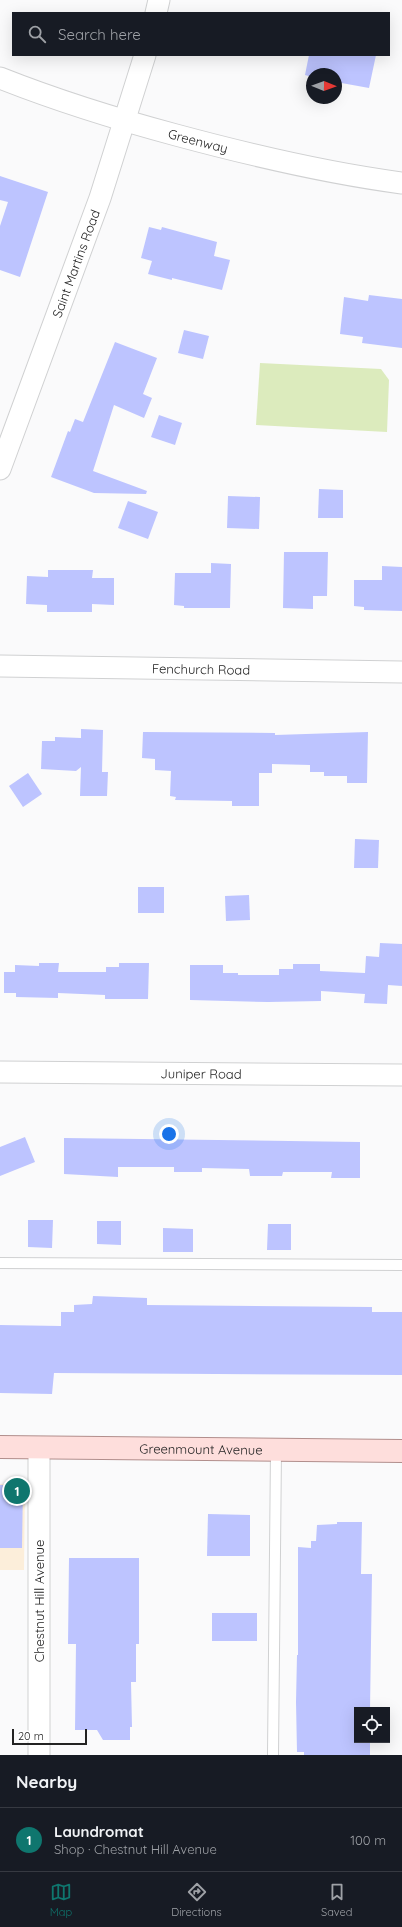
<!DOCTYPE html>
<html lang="en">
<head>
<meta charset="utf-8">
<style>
	body { margin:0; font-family:Quicksand,sans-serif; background:#20242c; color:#f1f3f6 }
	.controls { position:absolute; right:12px; bottom:12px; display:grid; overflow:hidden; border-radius:0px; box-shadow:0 4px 16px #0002 }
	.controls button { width:36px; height:36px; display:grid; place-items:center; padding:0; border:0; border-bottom:1px solid #363941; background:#171b24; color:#f1f3f6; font:20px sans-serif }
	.compass { position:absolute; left:306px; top:68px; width:36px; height:36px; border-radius:50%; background:#171b24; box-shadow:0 4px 16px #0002; rotate:91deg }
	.scale { position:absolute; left:12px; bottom:10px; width:75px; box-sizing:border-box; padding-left:4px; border:2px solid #232323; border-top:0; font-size:11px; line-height:14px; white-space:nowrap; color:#232323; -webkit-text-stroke:3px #fff; paint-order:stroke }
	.you { position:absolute; left:169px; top:1134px; width:14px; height:14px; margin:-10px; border:3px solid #fff; border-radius:50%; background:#1a73e8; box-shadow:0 0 0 6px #1a73e833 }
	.badge { display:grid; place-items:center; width:26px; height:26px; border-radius:50%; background:#0f766e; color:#fff; font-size:13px; font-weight:700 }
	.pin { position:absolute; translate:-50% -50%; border:2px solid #fff; box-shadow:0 1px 4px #0006 }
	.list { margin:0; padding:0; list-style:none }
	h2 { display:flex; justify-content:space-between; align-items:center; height:52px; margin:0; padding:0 16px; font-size:17px }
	h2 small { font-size:13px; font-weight:400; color:#9ea1a6 }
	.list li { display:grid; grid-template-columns:26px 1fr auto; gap:12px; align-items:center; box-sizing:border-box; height:64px; padding:0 16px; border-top:1px solid #363941 }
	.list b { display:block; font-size:15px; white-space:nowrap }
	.list p { margin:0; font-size:13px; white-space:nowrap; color:#9ea1a6 }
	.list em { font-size:13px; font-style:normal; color:#9ea1a6 }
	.icon { flex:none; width:22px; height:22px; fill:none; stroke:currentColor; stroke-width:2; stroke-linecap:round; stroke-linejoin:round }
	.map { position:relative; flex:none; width:402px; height:1755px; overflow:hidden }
	.search { position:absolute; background:#171b24; box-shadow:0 4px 16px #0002; left:12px; right:12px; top:12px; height:44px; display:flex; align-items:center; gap:10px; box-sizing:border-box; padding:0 14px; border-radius:0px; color:#9ea1a6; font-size:15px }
	.sheet { height:116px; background:#171b24 }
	nav { display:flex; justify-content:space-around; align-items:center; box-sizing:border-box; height:56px; border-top:1px solid #363941; background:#171b24; font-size:11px; color:#9ea1a6 }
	nav a { display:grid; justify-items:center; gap:2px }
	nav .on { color:#0f766e }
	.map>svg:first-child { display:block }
</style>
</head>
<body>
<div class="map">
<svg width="402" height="1755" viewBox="0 0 402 1755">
	<rect width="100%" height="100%" fill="#fafafb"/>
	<path fill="#fceeda" d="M 0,1484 L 25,1484 L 24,1570 L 0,1570 Z"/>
	<path fill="#dcebbd" d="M 260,363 L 381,369 L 389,380 L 387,432 L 256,425 Z"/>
	<g fill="#bdc4ff">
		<path d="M 309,55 L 376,55 L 369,88 L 336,82 L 336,74 L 312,74 L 312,77 L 305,75 Z"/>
		<path d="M 0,176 L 48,192 L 20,277 L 0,270 L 0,226 L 8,202 L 0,200 Z"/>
		<path d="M 149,227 L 161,230 L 162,227 L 217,242 L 214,256 L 230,260 L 222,290 L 172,278 L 172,280 L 148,274 L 152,261 L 141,258 Z"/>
		<path d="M 369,295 L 402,299 L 402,348 L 362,343 L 363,337 L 340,334 L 344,297 L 368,301 Z"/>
		<path d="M 184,330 L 209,336 L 203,359 L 178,353 Z"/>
		<path d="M 115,342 L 157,358 L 143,394 L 152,398 L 144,418 L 114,405 L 93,471 L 147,491 L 146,494 L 94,493 L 51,477 L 68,431 L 70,432 L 75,419 L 83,422 Z"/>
		<path d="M 159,415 L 182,423 L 175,445 L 151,437 Z"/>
		<path d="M 319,489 L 343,490 L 343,518 L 318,518 Z"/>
		<path d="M 228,496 L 260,497 L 259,529 L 227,528 Z"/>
		<path d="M 128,501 L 158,512 L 148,539 L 118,528 Z"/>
		<path d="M 284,552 L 328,552 L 327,596 L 313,596 L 313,609 L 283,608 Z"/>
		<path d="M 211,563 L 231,564 L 230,608 L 184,608 L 184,606 L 174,605 L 175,573 L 211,573 Z"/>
		<path d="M 382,566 L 402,567 L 402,611 L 364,610 L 364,607 L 354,606 L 354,580 L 382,580 Z"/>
		<path d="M 48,570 L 93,570 L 92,578 L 114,578 L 114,605 L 92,604 L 92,612 L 47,612 L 47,605 L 26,604 L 27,576 L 48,577 Z"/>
		<path d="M 81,729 L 103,730 L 102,772 L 108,772 L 107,796 L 80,796 L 81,767 L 76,771 L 41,769 L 42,741 L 55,741 L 55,737 L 81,738 Z"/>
		<path d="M 143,732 L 275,733 L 275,735 L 368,732 L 367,783 L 347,783 L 347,776 L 324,776 L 324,772 L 310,772 L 310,765 L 272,764 L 272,773 L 259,773 L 259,806 L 232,806 L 232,801 L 175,800 L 176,797 L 170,796 L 171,771 L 155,770 L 155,759 L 142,758 Z"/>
		<path d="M 28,773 L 42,794 L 23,807 L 9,786 Z"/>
		<path d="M 355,839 L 379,840 L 378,868 L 354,868 Z"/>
		<rect x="138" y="887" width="26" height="26"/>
		<path d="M 249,895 L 250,920 L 226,921 L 225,896 Z"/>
		<path d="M 380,943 L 402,944 L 402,986 L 388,985 L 387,1004 L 364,1003 L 365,994 L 321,991 L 321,1001 L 268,1002 L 190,1000 L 190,965 L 223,965 L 223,973 L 238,973 L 238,975 L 279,975 L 279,969 L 293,969 L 293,964 L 320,964 L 320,971 L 365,973 L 366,956 L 379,957 Z"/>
		<path d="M 39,963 L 59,963 L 58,972 L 106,972 L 106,967 L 119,967 L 119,963 L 149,963 L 148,999 L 105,999 L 105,995 L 58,993 L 58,998 L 16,997 L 16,993 L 4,993 L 4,972 L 15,972 L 15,965 L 39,966 Z"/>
		<path d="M 25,1137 L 35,1162 L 0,1176 L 0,1147 Z"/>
		<path d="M 64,1138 L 360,1142 L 360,1178 L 331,1178 L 332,1172 L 283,1172 L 282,1176 L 250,1176 L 249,1169 L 202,1168 L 202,1172 L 174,1172 L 174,1167 L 118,1167 L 118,1177 L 64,1174 Z"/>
		<path d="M 28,1220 L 53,1220 L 52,1248 L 28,1247 Z"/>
		<path d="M 97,1221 L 121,1221 L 121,1245 L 97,1244 Z"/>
		<path d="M 268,1224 L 291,1224 L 291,1250 L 267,1250 Z"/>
		<path d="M 163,1228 L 193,1229 L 193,1252 L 163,1252 Z"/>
		<path d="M 93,1296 L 147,1298 L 147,1305 L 372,1307 L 372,1312 L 402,1312 L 402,1375 L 54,1373 L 52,1394 L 0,1393 L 0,1325 L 61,1326 L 61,1312 L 74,1312 L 74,1305 L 92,1304 Z"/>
		<path d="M 0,1485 L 23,1485 L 22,1548 L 0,1548 Z"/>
		<path d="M 208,1514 L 250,1515 L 250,1556 L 207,1556 Z"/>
		<path d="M 337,1522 L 362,1522 L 361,1574 L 372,1574 L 370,1710 L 357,1710 L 357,1740 L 370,1740 L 370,1755 L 304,1755 L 304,1752 L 297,1752 L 296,1702 L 297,1655 L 298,1655 L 298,1547 L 311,1548 L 311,1541 L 316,1541 L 317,1525 L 337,1524 Z"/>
		<path d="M 69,1558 L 139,1558 L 139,1644 L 136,1644 L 136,1682 L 131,1682 L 132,1727 L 130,1727 L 130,1740 L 103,1740 L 97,1730 L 75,1730 L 76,1644 L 68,1644 Z"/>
		<rect x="212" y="1613" width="45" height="28"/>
	</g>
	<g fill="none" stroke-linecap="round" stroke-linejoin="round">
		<g stroke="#d0d1d2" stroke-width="12">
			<g id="lane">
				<path d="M 0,1263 L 402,1265"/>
				<path d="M 273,1755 L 276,1450"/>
			</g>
		</g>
		<g stroke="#d0d1d2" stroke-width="23">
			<g id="street">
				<path d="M 156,13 L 159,0"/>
				<path id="s1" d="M 0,78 C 58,101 116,119 176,135 C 250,155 326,173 402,183"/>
				<path id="s2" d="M 0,469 L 100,198 L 145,55"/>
				<path id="s3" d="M 0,666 L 402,672"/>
				<path id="s4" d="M 0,1072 L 402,1075"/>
				<path d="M 39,1755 L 39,1448"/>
			</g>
		</g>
		<g stroke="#b18e8c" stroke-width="24">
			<g id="primary">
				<path id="s5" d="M 0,1447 L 402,1451"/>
			</g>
		</g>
		<use href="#lane" stroke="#fff" stroke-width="10"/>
		<use href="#street" stroke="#fff" stroke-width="21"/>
		<use href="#primary" stroke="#fededc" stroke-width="22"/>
	</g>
	<g text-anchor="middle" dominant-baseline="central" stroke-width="4" stroke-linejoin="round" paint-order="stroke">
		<g font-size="13" fill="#232323" stroke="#fff">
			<text stroke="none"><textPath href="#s1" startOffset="208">Greenway</textPath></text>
			<text stroke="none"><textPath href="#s2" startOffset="219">Saint Martins Road</textPath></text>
			<text stroke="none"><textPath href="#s3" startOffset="201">Fenchurch Road</textPath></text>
			<text stroke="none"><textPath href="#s4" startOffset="201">Juniper Road</textPath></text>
			<text stroke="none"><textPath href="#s5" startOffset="201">Greenmount Avenue</textPath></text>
			<text transform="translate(39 1601) rotate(-90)">Chestnut Hill Avenue</text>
		</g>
	</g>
</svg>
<div class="controls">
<button><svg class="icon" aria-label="locate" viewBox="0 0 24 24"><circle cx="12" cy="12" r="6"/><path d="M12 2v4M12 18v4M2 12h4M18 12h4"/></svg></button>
</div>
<svg class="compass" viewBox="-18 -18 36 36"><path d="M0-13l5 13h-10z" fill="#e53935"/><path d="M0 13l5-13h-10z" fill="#9ea1a6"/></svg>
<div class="scale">20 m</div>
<div class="you"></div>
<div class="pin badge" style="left:17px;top:1491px">1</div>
<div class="search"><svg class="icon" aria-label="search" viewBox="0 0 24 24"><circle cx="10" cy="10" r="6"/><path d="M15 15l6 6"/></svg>Search here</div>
</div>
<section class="sheet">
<h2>Nearby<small></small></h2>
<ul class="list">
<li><span class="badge">1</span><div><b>Laundromat</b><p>Shop · Chestnut Hill Avenue</p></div><em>100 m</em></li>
</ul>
</section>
<nav>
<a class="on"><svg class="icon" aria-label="map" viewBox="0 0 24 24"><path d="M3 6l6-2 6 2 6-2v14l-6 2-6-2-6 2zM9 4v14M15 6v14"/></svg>Map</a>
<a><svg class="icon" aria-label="directions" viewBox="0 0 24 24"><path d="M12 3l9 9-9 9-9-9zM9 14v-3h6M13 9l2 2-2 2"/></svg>Directions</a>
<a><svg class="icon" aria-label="saved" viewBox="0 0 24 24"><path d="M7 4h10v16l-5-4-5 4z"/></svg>Saved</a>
</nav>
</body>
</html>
